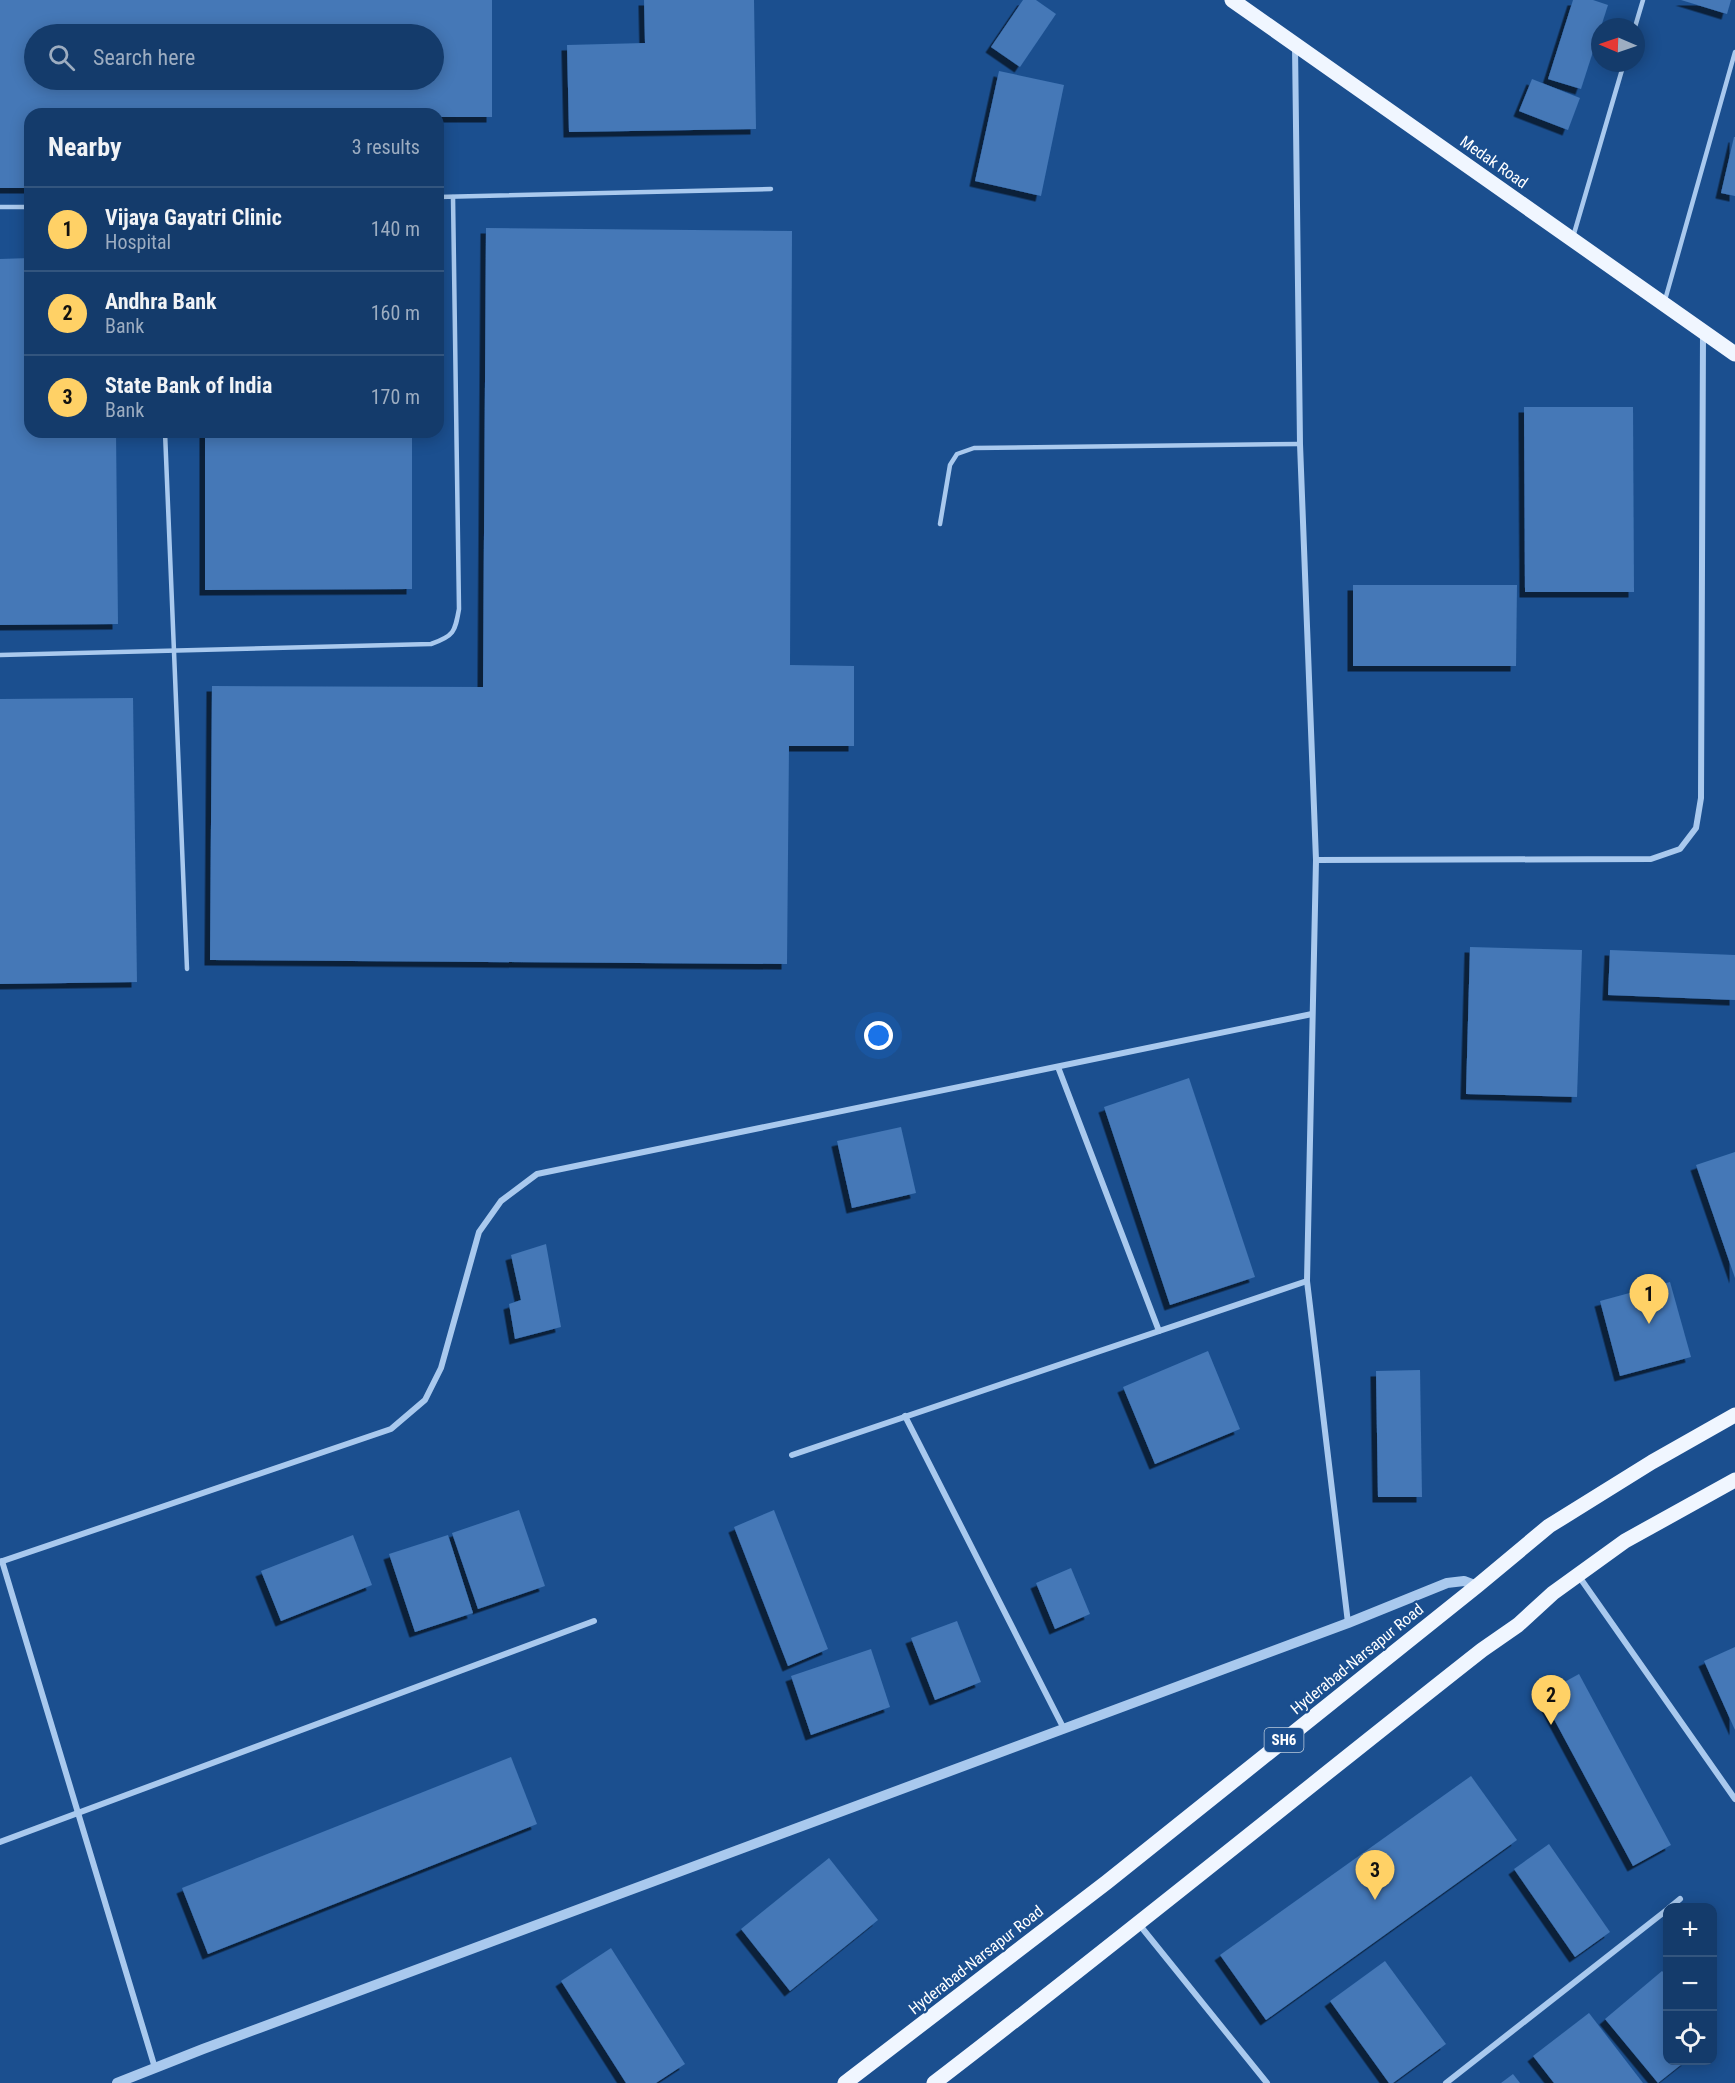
<!DOCTYPE html>
<html lang="en">
<head>
<meta charset="utf-8">
<style>
	body { margin:0; font-family:"Roboto Condensed",sans-serif; background:#214673; color:#f1f3f6 }
	.controls { position:absolute; right:18px; bottom:18px; display:grid; overflow:hidden; border-radius:12px; box-shadow:0 3px 15px #0003 }
	.controls button { width:54px; height:54px; display:grid; place-items:center; padding:0; border:0; border-bottom:2px solid #33557e; background:#143b6b; color:#f1f3f6; font:30px sans-serif }
	.compass { position:absolute; left:1591px; top:18px; width:54px; height:54px; border-radius:50%; background:#143b6b; box-shadow:0 3px 15px #0003; rotate:272deg }
	.you { position:absolute; left:879px; top:1036px; width:21px; height:21px; margin:-15px; border:4px solid #fff; border-radius:50%; background:#1a73e8; box-shadow:0 0 0 9px #1a73e833 }
	.badge { display:grid; place-items:center; width:39px; height:39px; border-radius:50%; background:#ffd166; color:#111; font-size:20px; font-weight:700 }
	.pin { position:absolute; translate:-50% -50px; filter:drop-shadow(0 2px 3px #0008) }
	.pin::after { content:''; position:absolute; top:32px; width:21px; height:18px; background:inherit; clip-path:polygon(0 0,100% 0,50% 100%) }
	.list { margin:0; padding:0; list-style:none }
	h2 { display:flex; justify-content:space-between; align-items:center; height:78px; margin:0; padding:0 24px; font-size:26px }
	h2 small { font-size:20px; font-weight:400; color:#9dadc1 }
	.list li { display:grid; grid-template-columns:39px 1fr auto; gap:18px; align-items:center; box-sizing:border-box; height:84px; padding:0 24px; border-top:2px solid #33557e }
	.list b { display:block; font-size:22px; white-space:nowrap }
	.list p { margin:0; font-size:20px; white-space:nowrap; color:#9dadc1 }
	.list em { font-size:20px; font-style:normal; color:#9dadc1 }
	.icon { flex:none; width:33px; height:33px; fill:none; stroke:currentColor; stroke-width:2; stroke-linecap:round; stroke-linejoin:round }
	.map { position:relative; flex:none; width:1735px; height:2083px; overflow:hidden }
	.search { position:absolute; background:#143b6b; box-shadow:0 3px 15px #0003; left:24px; top:24px; width:420px; height:66px; display:flex; align-items:center; gap:15px; box-sizing:border-box; padding:0 21px; border-radius:33px; color:#9dadc1; font-size:22px }
	.panel { position:absolute; background:#143b6b; box-shadow:0 3px 15px #0003; left:24px; top:108px; width:420px; height:330px; border-radius:18px }
	.map>svg:first-child { display:block }
</style>
</head>
<body>
<div class="map">
<svg width="1735" height="2083" viewBox="0 0 1735 2083">
	<defs>
		<filter id="shadow"><feDropShadow dx="-5.5" dy="5.5" stdDeviation="0" flood-color="#0009"/></filter>
	</defs>
	<rect width="100%" height="100%" fill="#1b4f8f"/>
	<g fill="#4478b7" fill-rule="evenodd" filter="url(#shadow)">
		<path d="M 0,0 L 492,0 L 492,117 L 438,117 L 438,114 L 30,114 L 30,188 L 0,188 ZM 34,34 L 434,34 L 434,80 L 34,80 Z"/>
		<path d="M 644,0 L 754,0 L 756,129 L 569,132 L 567,45 L 645,43 Z"/>
		<path d="M 1023,0 L 1036,0 L 1056,14 L 1020,67 L 991,47 Z"/>
		<path d="M 1573,0 L 1593,0 L 1608,5 L 1581,89 L 1548,79 Z"/>
		<path d="M 1681,0 L 1731,0 L 1727,14 Z"/>
		<path d="M 999,71 L 1064,85 L 1041,196 L 975,181 Z"/>
		<path d="M 1532,79 L 1580,98 L 1568,130 L 1519,111 Z"/>
		<path d="M 1734,137 L 1735,137 L 1735,196 L 1721,193 Z"/>
		<path d="M 486,228 L 792,231 L 790,665 L 854,666 L 854,746 L 789,746 L 787,964 L 210,960 L 212,686 L 483,687 Z"/>
		<path d="M 30,258 L 30,432 L 116,432 L 118,624 L 0,625 L 0,259 Z"/>
		<path d="M 1524,407 L 1633,407 L 1634,592 L 1525,592 Z"/>
		<path d="M 205,432 L 412,432 L 412,589 L 205,590 Z"/>
		<path d="M 1353,585 L 1517,585 L 1516,666 L 1353,666 Z"/>
		<path d="M 133,698 L 137,982 L 0,984 L 0,699 Z"/>
		<path d="M 1470,947 L 1582,950 L 1577,1097 L 1466,1094 Z"/>
		<path d="M 1610,950 L 1735,955 L 1735,1000 L 1608,995 Z"/>
		<path d="M 1189,1078 L 1255,1277 L 1170,1305 L 1104,1107 Z"/>
		<path d="M 901,1127 L 916,1193 L 852,1208 L 837,1141 Z"/>
		<path d="M 1735,1152 L 1735,1278 L 1696,1165 Z"/>
		<path d="M 546,1244 L 561,1327 L 515,1339 L 509,1304 L 521,1300 L 511,1255 Z"/>
		<path d="M 1670,1282 L 1691,1357 L 1620,1376 L 1600,1301 Z"/>
		<path d="M 1208,1351 L 1240,1429 L 1155,1464 L 1123,1387 Z"/>
		<path d="M 1420,1370 L 1422,1497 L 1378,1497 L 1376,1371 Z"/>
		<path d="M 519,1510 L 545,1586 L 478,1609 L 452,1533 Z"/>
		<path d="M 774,1510 L 828,1649 L 788,1666 L 734,1527 Z"/>
		<path d="M 353,1535 L 372,1585 L 281,1621 L 261,1571 Z"/>
		<path d="M 448,1535 L 473,1613 L 415,1632 L 389,1554 Z"/>
		<path d="M 1071,1568 L 1090,1614 L 1055,1629 L 1036,1583 Z"/>
		<path d="M 957,1621 L 981,1682 L 935,1700 L 911,1638 Z"/>
		<path d="M 1735,1647 L 1735,1730 L 1704,1661 Z"/>
		<path d="M 871,1649 L 890,1707 L 811,1735 L 791,1676 Z"/>
		<path d="M 1579,1674 L 1671,1845 L 1633,1866 L 1541,1695 Z"/>
		<path d="M 511,1757 L 537,1824 L 208,1954 L 182,1888 Z"/>
		<path d="M 1471,1776 L 1517,1840 L 1266,2020 L 1220,1955 Z"/>
		<path d="M 1549,1844 L 1610,1932 L 1575,1957 L 1514,1869 Z"/>
		<path d="M 829,1858 L 878,1920 L 790,1991 L 741,1929 Z"/>
		<path d="M 611,1948 L 685,2064 L 656,2083 L 626,2083 L 561,1981 Z"/>
		<path d="M 1385,1961 L 1446,2044 L 1393,2083 L 1389,2083 L 1330,2001 Z"/>
		<path d="M 1662,1971 L 1668,1977 L 1668,2060 L 1687,2060 L 1658,2083 L 1605,2019 Z"/>
		<path d="M 1589,2013 L 1643,2083 L 1554,2083 L 1533,2056 Z"/>
		<path d="M 1513,2074 L 1520,2083 L 1501,2083 Z"/>
	</g>
	<g fill="none" stroke-linecap="round" stroke-linejoin="round">
		<g stroke="#a9c9ee" stroke-width="4.5">
			<path d="M 1635,27 L 1643,0"/>
			<path d="M 438,197 L 771,189"/>
			<path d="M 0,207 L 30,207"/>
			<path d="M 1573,237 L 1624,63"/>
			<path d="M 1665,300 L 1735,52"/>
			<path d="M 165,432 L 187,969"/>
			<path d="M 940,524 L 950,465 L 957,454 L 974,448 L 1300,444"/>
			<path d="M 0,655 L 431,644 C 454,636 455,632 459,609 L 453,197"/>
		</g>
		<g stroke="#a9c9ee" stroke-width="6">
			<path d="M 1295,46 L 1300,444 L 1316,860 L 1307,1281 L 1348,1623"/>
			<path d="M 1316,860 L 1651,859 L 1680,849 L 1696,828 L 1701,798 L 1703,334"/>
			<path d="M 1058,1067 L 1159,1331"/>
			<path d="M 905,1416 L 1064,1729"/>
			<path d="M 792,1455 L 1307,1281"/>
			<path d="M 2,1561 L 155,2068"/>
			<path d="M 0,1562 L 391,1429 L 425,1400 L 441,1368 L 479,1232 L 501,1201 L 537,1174 L 1312,1014"/>
			<path d="M 1578,1575 L 1735,1799"/>
			<path d="M 0,1842 L 594,1621"/>
			<path d="M 1669,1908 L 1680,1899"/>
			<path d="M 1138,1923 L 1267,2083"/>
			<path d="M 1446,2083 L 1668,1909"/>
		</g>
		<path stroke="#a9c9ee" stroke-width="10" d="M 117,2083 L 203,2049 L 1348,1623 L 1447,1583 L 1464,1581 L 1477,1586"/>
		<g stroke="#f0f6ff" stroke-width="15">
			<path d="M 1232,0 L 1735,354"/>
			<path d="M 845,2083 L 1107,1882 L 1477,1586 L 1549,1526 L 1652,1462 L 1735,1415"/>
			<path d="M 934,2083 C 1119,1941 1299,1794 1482,1650 L 1518,1625 L 1553,1593 L 1625,1541 L 1735,1480"/>
		</g>
	</g>
	<g text-anchor="middle" dominant-baseline="central" stroke-width="4.5" stroke-linejoin="round" paint-order="stroke">
		<rect fill="#1b4f8f" stroke="#bbcadd" stroke-width="1.5" x="1264.5" y="1728" width="39" height="24" rx="4.5"/>
		<g font-size="15" font-weight="bold" fill="#fff">
			<text x="1284" y="1740">SH6</text>
		</g>
		<g font-size="16" fill="#fff" stroke="#1b4f8f">
			<text transform="translate(1494 162) rotate(35)">Medak Road</text>
			<text transform="translate(1357 1659) rotate(-39)">Hyderabad-Narsapur Road</text>
			<text transform="translate(976 1960) rotate(-38)">Hyderabad-Narsapur Road</text>
		</g>
	</g>
</svg>
<div class="controls">
<button>+</button>
<button>−</button>
<button><svg class="icon" aria-label="locate" viewBox="0 0 24 24"><circle cx="12" cy="12" r="6"/><path d="M12 2v4M12 18v4M2 12h4M18 12h4"/></svg></button>
</div>
<svg class="compass" viewBox="-18 -18 36 36"><path d="M0-13l5 13h-10z" fill="#e53935"/><path d="M0 13l5-13h-10z" fill="#9dadc1"/></svg>
<div class="you"></div>
<div class="pin badge" style="left:1649px;top:1324px">1</div>
<div class="pin badge" style="left:1551px;top:1725px">2</div>
<div class="pin badge" style="left:1375px;top:1900px">3</div>
<div class="search"><svg class="icon" aria-label="search" viewBox="0 0 24 24"><circle cx="10" cy="10" r="6"/><path d="M15 15l6 6"/></svg>Search here</div>
<section class="panel">
<h2>Nearby<small>3 results</small></h2>
<ul class="list">
<li><span class="badge">1</span><div><b>Vijaya Gayatri Clinic</b><p>Hospital</p></div><em>140 m</em></li>
<li><span class="badge">2</span><div><b>Andhra Bank</b><p>Bank</p></div><em>160 m</em></li>
<li><span class="badge">3</span><div><b>State Bank of India</b><p>Bank</p></div><em>170 m</em></li>
</ul>
</section>
</div>
</body>
</html>
